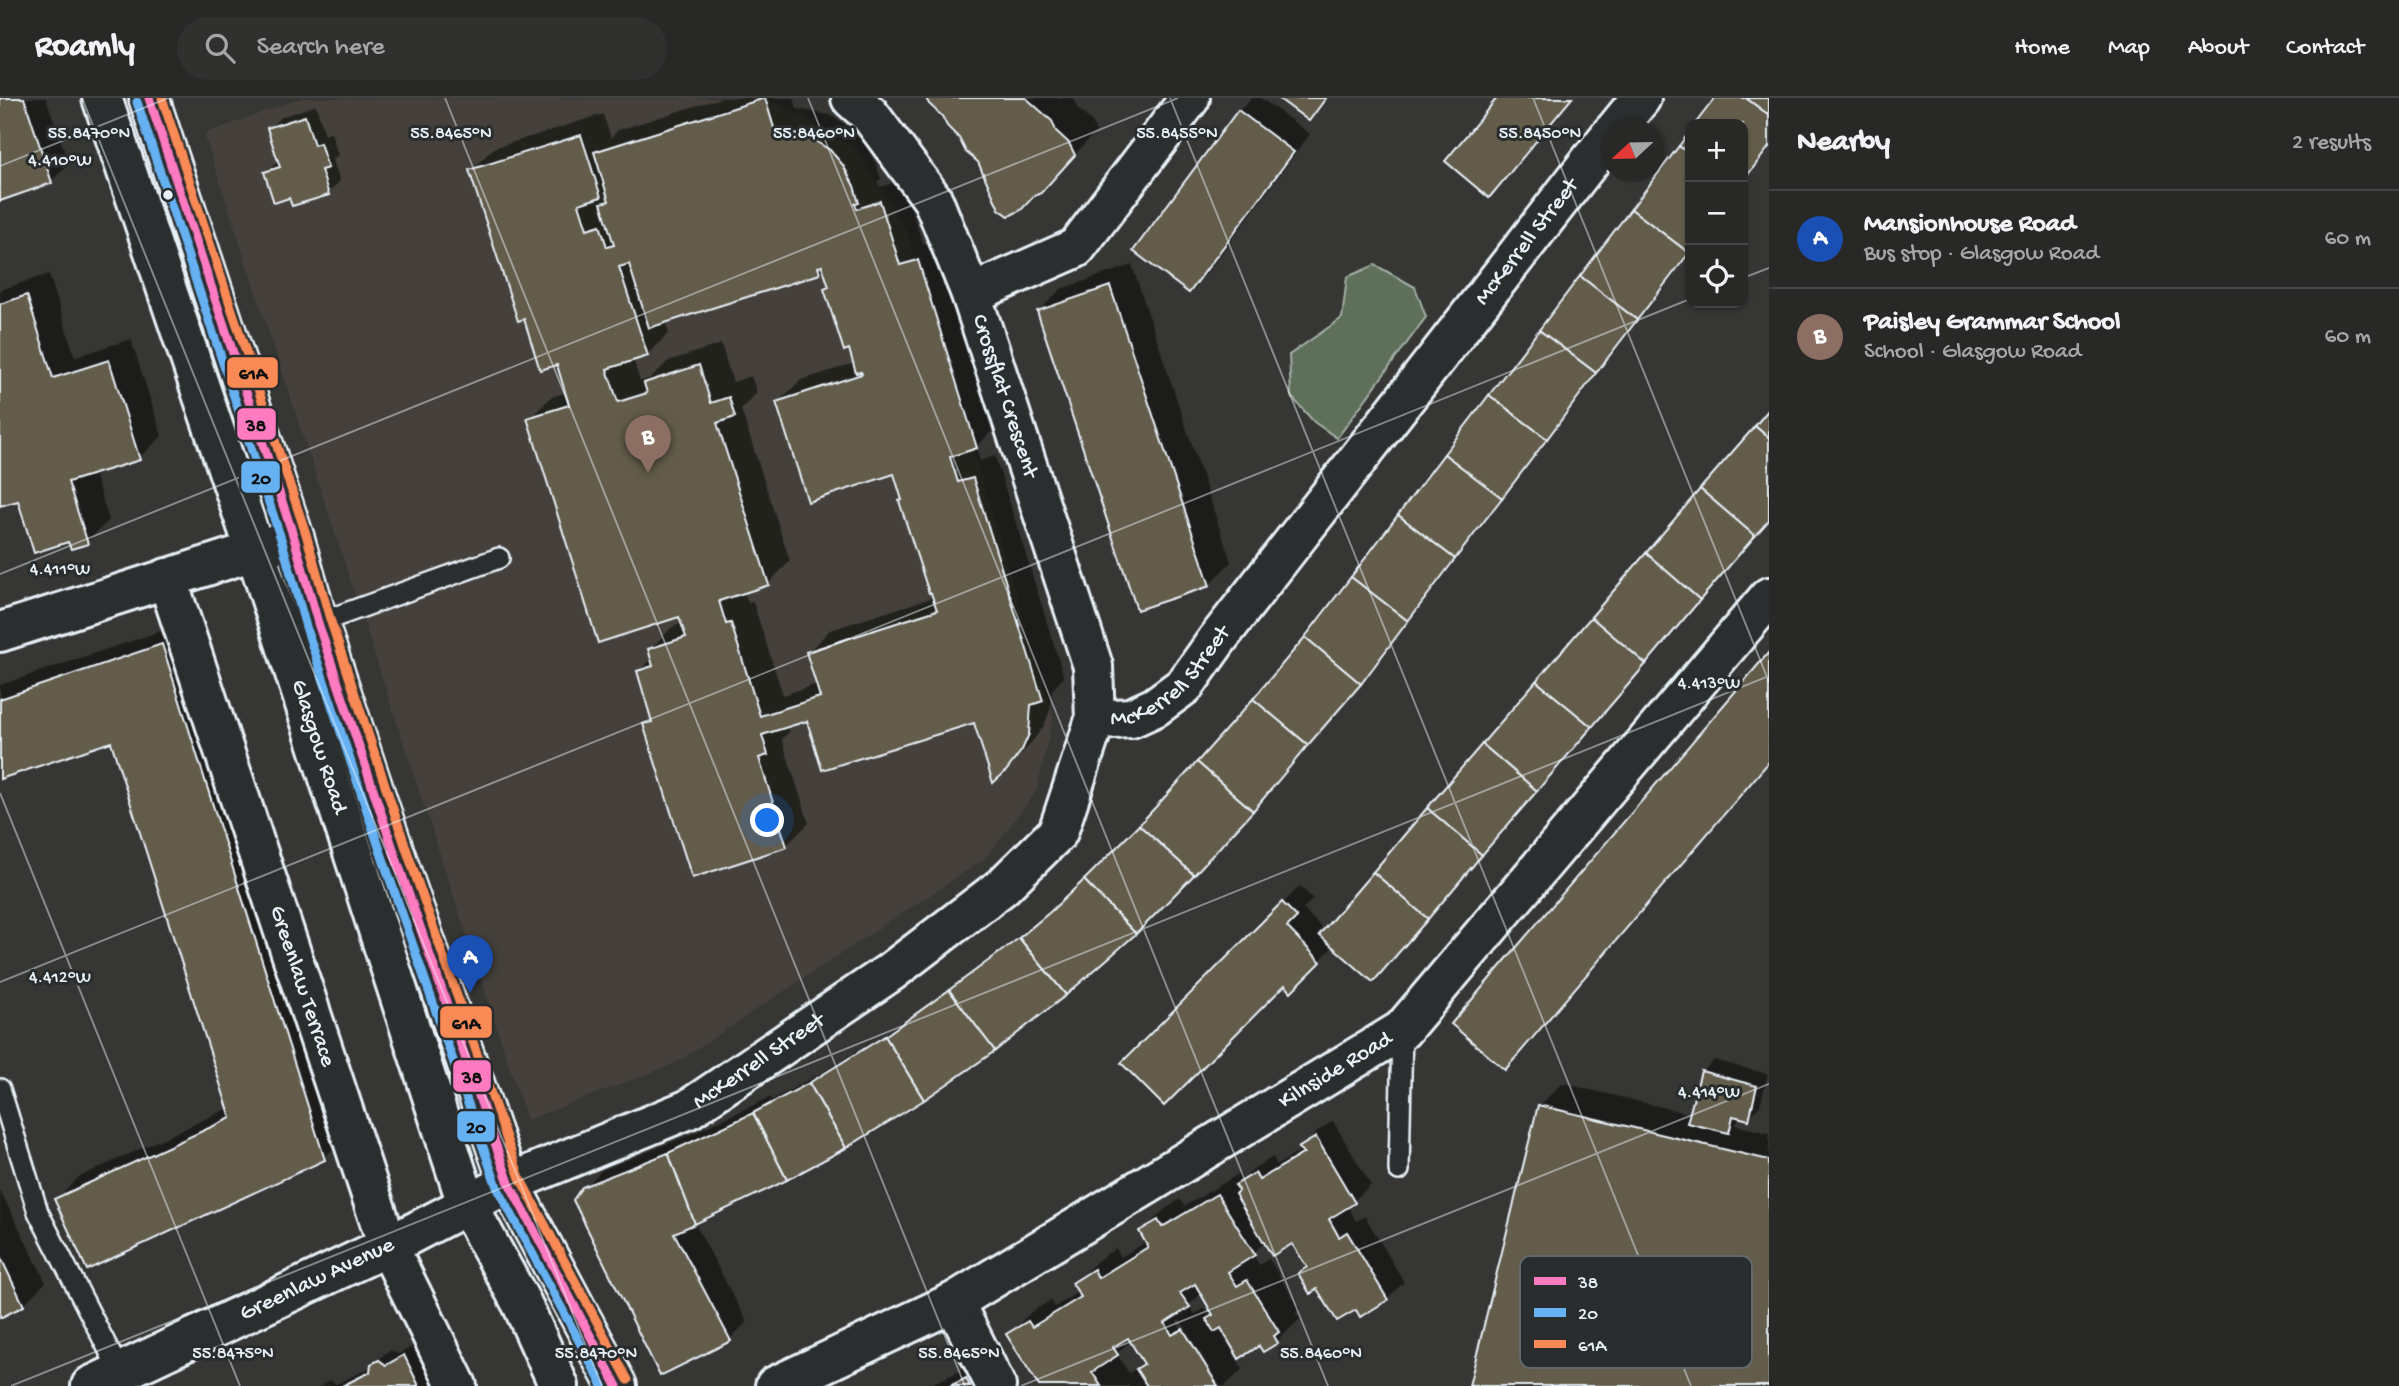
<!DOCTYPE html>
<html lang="en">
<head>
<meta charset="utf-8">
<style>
	body { margin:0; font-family:"Gochi Hand",sans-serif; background:#30302f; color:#f1f3f6 }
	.controls { position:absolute; right:21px; top:21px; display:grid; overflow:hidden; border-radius:14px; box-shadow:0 2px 5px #0004 }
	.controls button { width:63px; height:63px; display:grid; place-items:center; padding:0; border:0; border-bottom:2px solid #444; background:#282827; color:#f1f3f6; font:35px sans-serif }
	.compass { position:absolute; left:1601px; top:21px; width:63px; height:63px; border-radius:50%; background:#282827; box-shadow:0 2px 5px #0004; rotate:248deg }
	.you { position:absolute; left:768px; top:723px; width:24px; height:24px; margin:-18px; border:5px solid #fff; border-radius:50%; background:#1a73e8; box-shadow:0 0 0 10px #1a73e833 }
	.badge { display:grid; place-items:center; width:46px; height:46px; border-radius:50%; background:#ea580c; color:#fff; font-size:23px; font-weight:700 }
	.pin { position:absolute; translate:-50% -58px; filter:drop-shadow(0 2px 4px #0008) }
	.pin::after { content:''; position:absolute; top:37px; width:24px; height:21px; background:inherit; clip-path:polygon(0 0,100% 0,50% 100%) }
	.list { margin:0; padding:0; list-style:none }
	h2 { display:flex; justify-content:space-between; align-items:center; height:91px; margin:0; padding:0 28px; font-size:30px }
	h2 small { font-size:23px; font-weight:400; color:#a5a6a7 }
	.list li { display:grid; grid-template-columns:46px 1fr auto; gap:21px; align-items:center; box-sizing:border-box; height:98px; padding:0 28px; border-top:2px solid #444 }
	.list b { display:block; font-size:26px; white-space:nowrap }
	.list p { margin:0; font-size:23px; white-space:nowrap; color:#a5a6a7 }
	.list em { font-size:23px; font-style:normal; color:#a5a6a7 }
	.icon { flex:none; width:38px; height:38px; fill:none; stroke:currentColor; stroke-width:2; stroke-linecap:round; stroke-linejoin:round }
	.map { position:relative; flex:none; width:1769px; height:1288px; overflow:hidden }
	header { display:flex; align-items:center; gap:42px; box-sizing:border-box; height:98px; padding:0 35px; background:#282827; border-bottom:2px solid #444 }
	header strong { font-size:33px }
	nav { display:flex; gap:38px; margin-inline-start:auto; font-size:24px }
	.search { width:490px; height:63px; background:#30302f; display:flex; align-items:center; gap:18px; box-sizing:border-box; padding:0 24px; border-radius:38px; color:#a5a6a7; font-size:26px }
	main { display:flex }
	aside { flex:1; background:#282827 }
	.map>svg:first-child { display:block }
</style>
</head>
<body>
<header>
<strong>Roamly</strong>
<div class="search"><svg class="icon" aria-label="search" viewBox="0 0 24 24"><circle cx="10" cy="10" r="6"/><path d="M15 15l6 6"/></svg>Search here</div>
<nav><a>Home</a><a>Map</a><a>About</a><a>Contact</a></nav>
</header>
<main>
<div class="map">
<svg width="1769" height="1288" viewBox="0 0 1769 1288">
	<rect width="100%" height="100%" fill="#363634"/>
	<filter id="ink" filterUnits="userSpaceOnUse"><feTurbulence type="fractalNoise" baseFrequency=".0143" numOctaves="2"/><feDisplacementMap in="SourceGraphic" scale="14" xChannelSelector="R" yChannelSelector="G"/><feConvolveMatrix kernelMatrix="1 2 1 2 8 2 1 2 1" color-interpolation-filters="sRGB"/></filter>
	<g filter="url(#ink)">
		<path fill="#44413b" d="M 301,0 L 768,0 L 854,49 L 906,132 L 1053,619 L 1037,692 L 986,760 L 674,966 L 527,1022 L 204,36 Z"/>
		<path fill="#5e705a" stroke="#a3b0a9" stroke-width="2" d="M 1375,167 L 1415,189 L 1426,219 L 1337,340 L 1314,324 L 1291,298 L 1289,257 L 1342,220 L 1347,179 Z"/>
		<g fill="#0007" fill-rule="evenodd">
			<path d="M 0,0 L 46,0 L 69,66 L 51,83 L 0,101 Z"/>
			<path d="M 721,0 L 794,0 L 797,11 L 830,17 L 852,31 L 864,45 L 876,66 L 881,81 L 877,84 L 880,89 L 902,82 L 923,146 L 940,141 L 999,326 L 976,349 L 980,363 L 995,358 L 1064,579 L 1052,592 L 1050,612 L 1044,628 L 1028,649 L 1005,672 L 975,623 L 808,620 L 787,627 L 790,633 L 782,641 L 809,725 L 786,748 L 645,627 L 653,619 L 638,574 L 652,560 L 650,551 L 672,529 L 683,525 L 680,517 L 529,321 L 551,299 L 567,294 L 558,265 L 471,72 L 494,50 L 603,16 L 611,40 L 618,32 ZM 607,91 L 610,99 L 606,102 L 604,94 ZM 825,169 L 830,187 L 826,192 L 855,265 L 801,282 L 778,304 L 896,374 L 934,499 L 830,532 L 808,554 L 817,586 L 783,597 L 753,504 L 748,505 L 744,493 L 768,486 L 790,463 L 741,311 L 757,295 L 751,278 L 733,284 L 721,246 L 668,263 L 651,280 L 640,283 L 633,261 L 647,257 L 669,235 L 665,223 L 820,174 Z"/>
			<path d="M 928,0 L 1073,0 L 1078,11 L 1091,23 L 1096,33 L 1062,71 L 979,63 L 944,17 Z"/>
			<path d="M 1252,0 L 1261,0 L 1310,36 L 1206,176 L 1189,193 L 1239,13 Z"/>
			<path d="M 1499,0 L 1573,0 L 1506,81 L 1489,98 Z"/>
			<path d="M 1717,0 L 1769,0 L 1769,50 L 1743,84 L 1743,26 L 1697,26 Z"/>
			<path d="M 316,7 L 325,37 L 331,34 L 338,57 L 333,62 L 340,83 L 328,95 L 291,98 L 266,74 L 279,62 L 269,30 L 281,19 Z"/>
			<path d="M 1690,36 L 1690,153 L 1372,572 L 1264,700 L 694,1124 L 747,1224 L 730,1241 L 584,1090 L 602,1072 L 687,1038 L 771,999 L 772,1002 L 823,974 L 899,927 L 1032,829 L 1064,803 L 1142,727 L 1306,540 Z"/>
			<path d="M 1132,167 L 1231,464 L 1209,487 L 1039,213 L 1061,191 Z"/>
			<path d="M 49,176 L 75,259 L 131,241 L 162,338 L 139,360 L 94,375 L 109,422 L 87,444 L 70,442 L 19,400 L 0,407 L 0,192 ZM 67,376 L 83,426 L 80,426 L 64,377 Z"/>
			<path d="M 1769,314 L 1769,422 L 1384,870 L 1334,848 L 1291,891 L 1285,884 L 1124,965 L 1300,788 L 1313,801 L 1303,811 L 1325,833 Z"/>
			<path d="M 185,525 L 346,1038 L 324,1060 L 57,1101 L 79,1079 L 229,1010 L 112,642 L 0,680 L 0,587 Z"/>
			<path d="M 1769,557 L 1769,665 L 1527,948 L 1505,970 Z"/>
			<path d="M 1714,962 L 1768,976 L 1760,1008 L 1748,1020 L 1741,1018 L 1735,1027 L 1769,1035 L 1769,1288 L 1471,1288 L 1539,1008 L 1562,985 L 1691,1016 L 1702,974 Z"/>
			<path d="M 1333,1023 L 1371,1087 L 1348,1108 L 1356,1123 L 1365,1118 L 1404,1184 L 1387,1201 L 1357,1210 L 1318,1189 L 1300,1175 L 1308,1168 L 1293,1143 L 1265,1144 L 1253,1156 L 1259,1167 L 1269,1161 L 1300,1211 L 1296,1215 L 1300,1221 L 1277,1243 L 1264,1251 L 1260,1245 L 1221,1228 L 1218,1230 L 1243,1271 L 1225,1288 L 1041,1288 L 1009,1236 L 1031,1214 L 1051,1202 L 1055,1209 L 1079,1193 L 1074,1185 L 1097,1163 L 1116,1150 L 1121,1159 L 1147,1143 L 1141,1134 L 1164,1112 L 1180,1101 L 1185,1108 L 1240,1075 L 1243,1081 L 1254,1070 L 1273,1059 L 1277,1067 L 1303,1051 L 1301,1050 L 1318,1033 ZM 1202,1195 L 1215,1215 L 1211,1219 L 1205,1210 L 1195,1216 L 1189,1207 ZM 1180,1222 L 1217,1283 L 1214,1286 L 1177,1224 ZM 1131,1242 L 1145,1264 L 1140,1270 L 1139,1269 L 1129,1275 L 1117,1256 Z"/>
			<path d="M 0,1092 L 46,1184 L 23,1207 L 0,1218 Z"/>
			<path d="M 416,1247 L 436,1288 L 320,1288 L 330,1282 L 336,1286 L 373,1268 L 385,1255 L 391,1252 L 398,1256 Z"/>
			<path d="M 989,1260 L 1002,1288 L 927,1288 Z"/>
		</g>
		<g fill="#645b4c" stroke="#e8f1f8" stroke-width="2" fill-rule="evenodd">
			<path d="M 0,0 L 24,0 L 52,85 L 0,103 Z"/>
			<path d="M 765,0 L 775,33 L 807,38 L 830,52 L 843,67 L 854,88 L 859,105 L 855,106 L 857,111 L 880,103 L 900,167 L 918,162 L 977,350 L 950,359 L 958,384 L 973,380 L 1043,603 L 1031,607 L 1029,636 L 1022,652 L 1006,673 L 993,685 L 974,625 L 822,672 L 807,623 L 762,637 L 768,657 L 759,660 L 787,749 L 692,780 L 643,626 L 652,624 L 637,573 L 653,568 L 648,551 L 686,539 L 679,519 L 598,545 L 527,320 L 569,307 L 557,267 L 540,272 L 524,221 L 518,223 L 469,72 L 581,37 L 601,99 L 579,106 L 587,131 L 600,127 L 607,149 L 614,147 L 601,105 L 609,103 L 594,54 ZM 629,166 L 649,230 L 820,176 L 818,169 L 822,168 L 829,189 L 824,191 L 844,253 L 849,251 L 856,275 L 861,274 L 862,276 L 776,304 L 808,404 L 894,376 L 902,402 L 899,403 L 929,495 L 931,495 L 937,512 L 806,554 L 820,599 L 760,618 L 731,525 L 726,526 L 719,503 L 769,487 L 717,325 L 735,319 L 729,299 L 711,305 L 699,267 L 644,285 L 647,295 L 618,304 L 607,271 L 648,258 L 619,169 Z"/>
			<path d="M 926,0 L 1026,0 L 1052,23 L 1056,33 L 1069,45 L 1075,57 L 1041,95 L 1034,98 L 1021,112 L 1009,118 L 999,111 L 978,64 L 966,54 L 959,40 L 947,28 L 942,18 L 929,6 Z"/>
			<path d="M 1278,0 L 1326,0 L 1309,23 Z"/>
			<path d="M 1497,0 L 1572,0 L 1489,100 L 1445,63 Z"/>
			<path d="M 1715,0 L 1746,0 L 1769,17 L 1769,49 L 1743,83 L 1743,26 L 1695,26 Z"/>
			<path d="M 1746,0 L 1769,0 L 1769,17 Z"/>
			<path d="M 1238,12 L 1294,54 L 1189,195 L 1133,153 Z"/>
			<path d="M 305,18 L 314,47 L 320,45 L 328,70 L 321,72 L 329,97 L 292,108 L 289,100 L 274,105 L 264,74 L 280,69 L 267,30 Z"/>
			<path d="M 1690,33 L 1690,57 L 1679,48 Z"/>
			<path d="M 1679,48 L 1690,57 L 1690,152 L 1689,155 L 1631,111 Z"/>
			<path d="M 1631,111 L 1689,155 L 1637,222 L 1580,178 Z"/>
			<path d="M 1580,178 L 1637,222 L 1596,275 L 1539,232 Z"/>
			<path d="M 1110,188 L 1210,488 L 1137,512 L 1037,213 Z"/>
			<path d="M 27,197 L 53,280 L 109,262 L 140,362 L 68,384 L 88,446 L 71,451 L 68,444 L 34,455 L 18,403 L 0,408 L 0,206 Z"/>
			<path d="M 1539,232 L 1596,275 L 1547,341 L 1489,297 Z"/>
			<path d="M 1489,297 L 1547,341 L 1502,400 L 1444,356 Z"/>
			<path d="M 1769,311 L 1769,340 L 1755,328 Z"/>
			<path d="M 1755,328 L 1769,340 L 1769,422 L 1755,438 L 1700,391 Z"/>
			<path d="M 1444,356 L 1502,400 L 1455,461 L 1398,417 Z"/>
			<path d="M 1700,391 L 1755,438 L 1700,502 L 1646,455 Z"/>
			<path d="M 1398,417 L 1455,461 L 1408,523 L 1351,479 Z"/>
			<path d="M 1646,455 L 1700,502 L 1646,566 L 1591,519 Z"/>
			<path d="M 1351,479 L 1408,523 L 1361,586 L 1305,539 Z"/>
			<path d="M 1591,519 L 1646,566 L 1592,629 L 1536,583 Z"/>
			<path d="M 1305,539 L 1361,586 L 1308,647 L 1253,601 Z"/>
			<path d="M 162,546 L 325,1062 L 87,1172 L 54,1101 L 231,1020 L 111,644 L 0,681 L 0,601 Z"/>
			<path d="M 1769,554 L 1769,664 L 1505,972 L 1451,926 Z"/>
			<path d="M 1536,583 L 1592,629 L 1537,693 L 1482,646 Z"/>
			<path d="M 1253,601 L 1308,647 L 1253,713 L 1197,664 Z"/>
			<path d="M 1482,646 L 1537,693 L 1482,757 L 1427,710 Z"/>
			<path d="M 1197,664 L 1253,713 L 1194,777 L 1139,727 Z"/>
			<path d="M 1427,710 L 1482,757 L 1428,821 L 1373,774 Z"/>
			<path d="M 1139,727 L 1194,777 L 1136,836 L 1084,782 Z"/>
			<path d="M 1373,774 L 1428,821 L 1373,884 L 1319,837 Z"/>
			<path d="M 1084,782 L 1136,836 L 1066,897 L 1019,840 L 1050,814 Z"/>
			<path d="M 1282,804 L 1297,819 L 1287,829 L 1321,864 L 1291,894 L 1285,887 L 1164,1008 L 1121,965 Z"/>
			<path d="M 1019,840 L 1066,897 L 995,953 L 949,892 Z"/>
			<path d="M 949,892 L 995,953 L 924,1002 L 885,938 Z"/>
			<path d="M 885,938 L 924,1002 L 846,1050 L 809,985 Z"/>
			<path d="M 1701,973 L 1757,988 L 1749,1022 L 1733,1018 L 1729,1035 L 1687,1025 Z"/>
			<path d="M 809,985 L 846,1050 L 787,1082 L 753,1015 Z"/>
			<path d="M 1538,1007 L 1769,1062 L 1769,1288 L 1469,1288 Z"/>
			<path d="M 753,1015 L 787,1082 L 695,1126 L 668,1055 Z"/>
			<path d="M 1316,1039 L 1355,1105 L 1329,1121 L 1339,1139 L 1347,1134 L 1388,1202 L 1360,1219 L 1356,1212 L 1337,1223 L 1317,1191 L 1310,1196 L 1298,1175 L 1307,1169 L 1292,1146 L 1272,1158 L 1235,1096 L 1239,1092 L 1235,1087 L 1255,1075 L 1259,1082 L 1304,1055 L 1298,1050 Z"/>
			<path d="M 668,1055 L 695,1126 L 674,1135 L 731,1243 L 660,1278 L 573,1102 L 582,1089 Z"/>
			<path d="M 1217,1096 L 1255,1157 L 1228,1174 L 1237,1188 L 1247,1182 L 1279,1234 L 1274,1238 L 1278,1245 L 1263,1254 L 1259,1248 L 1239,1261 L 1221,1230 L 1214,1234 L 1206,1221 L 1213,1217 L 1195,1186 L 1180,1195 L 1190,1209 L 1165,1225 L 1172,1237 L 1183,1231 L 1218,1288 L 1147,1288 L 1136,1271 L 1144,1266 L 1128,1240 L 1113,1249 L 1118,1257 L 1092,1274 L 1101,1288 L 1039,1288 L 1006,1236 L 1028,1223 L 1032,1229 L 1081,1199 L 1072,1185 L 1094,1171 L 1098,1180 L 1148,1149 L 1139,1133 L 1158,1122 L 1162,1129 Z"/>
			<path d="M 0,1158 L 24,1208 L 0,1220 Z"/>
			<path d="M 404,1257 L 419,1288 L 342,1288 L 370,1274 L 371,1266 L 379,1262 L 386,1267 Z"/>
			<path d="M 966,1280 L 970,1288 L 950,1288 Z"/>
		</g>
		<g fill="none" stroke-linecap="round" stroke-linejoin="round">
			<g stroke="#e8f1f8" stroke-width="24">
				<g id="lane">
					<path d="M 318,525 L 499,460"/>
					<path d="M 0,991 L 38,1114 L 120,1274"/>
					<path d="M 1399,1072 L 1402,932"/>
				</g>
			</g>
			<g stroke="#e8f1f8" stroke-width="44">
				<g id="street">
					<path id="s1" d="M 851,0 L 870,17 L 933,102 L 971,196 L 1093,568 L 1095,622"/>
					<path d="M 1615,32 L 1641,0"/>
					<path d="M 971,196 L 1076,150 L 1190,0"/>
					<path id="s2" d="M 167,480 L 388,1148 L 457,1288"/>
					<path d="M 0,534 L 294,440"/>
					<path d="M 954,1204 L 996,1288"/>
					<path id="s3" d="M 91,1288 L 388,1148 L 509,1085 L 689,1011 L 892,873 L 1002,789 L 1058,734 L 1095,622 L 1131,620 L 1155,609 L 1185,587 L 1217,542 L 1612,35"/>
					<path id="s4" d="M 775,1288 L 954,1204 L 1402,932 L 1769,499"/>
				</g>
			</g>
			<g stroke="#e8f1f8" stroke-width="44">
				<g id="primary">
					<path id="s5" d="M 102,0 L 255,452 L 467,1106 L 522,1206 L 559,1288"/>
					<path d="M 149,0 L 294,440 L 318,525 L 396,760 L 509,1085 L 617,1288"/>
				</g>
			</g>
			<use href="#lane" stroke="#2a2d2e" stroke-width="19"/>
			<use href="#street" stroke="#2a2d2e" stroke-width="38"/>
			<use href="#primary" stroke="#2a2d2e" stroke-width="38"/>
			<g stroke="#2a2d2e" stroke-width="14">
				<path id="bus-1" d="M 149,0 L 294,440 L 318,525 L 396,760 L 509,1085 L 617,1288"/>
			</g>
			<g stroke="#2a2d2e" stroke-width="14">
				<path id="bus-2" d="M 137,4 L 282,444 L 306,529 L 384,764 L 497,1089 L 603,1288"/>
			</g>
			<g stroke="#2a2d2e" stroke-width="14">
				<path id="bus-3" d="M 162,0 L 306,436 L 330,521 L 408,756 L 520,1080 L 628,1282"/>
			</g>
			<use href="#bus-1" stroke="#fe7ac1" stroke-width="9"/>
			<use href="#bus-2" stroke="#66b1f2" stroke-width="9"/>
			<use href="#bus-3" stroke="#f98a56" stroke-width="9"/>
		</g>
	</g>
	<path fill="none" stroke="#e8f1f8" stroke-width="2" stroke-opacity="0.45" d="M 82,0 L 602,1288M 445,0 L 965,1288M 808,0 L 1328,1288M 1170,0 L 1691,1288M 1533,0 L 1769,584M 0,68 L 168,0M 1743,180 L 1769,170M 0,476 L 1178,0M 0,695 L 240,1288M 0,884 L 1690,201M 11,1288 L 1769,578M 1021,1288 L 1769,986"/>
	<circle fill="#e8f1f8" stroke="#2a2d2e" stroke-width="2.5" cx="168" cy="97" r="6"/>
	<g text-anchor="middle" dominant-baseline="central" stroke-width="6" stroke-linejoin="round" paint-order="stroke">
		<g font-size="23" fill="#e8f1f8" stroke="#2a2d2e">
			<text stroke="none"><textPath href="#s3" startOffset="1899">McKerrell Street</textPath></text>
			<text stroke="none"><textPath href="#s1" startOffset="340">Crossflat Crescent</textPath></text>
			<text stroke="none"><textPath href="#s3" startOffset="1332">McKerrell Street</textPath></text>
			<text stroke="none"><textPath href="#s5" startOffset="684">Glasgow Road</textPath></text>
			<text stroke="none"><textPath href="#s2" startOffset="430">Greenlaw Terrace</textPath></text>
			<text stroke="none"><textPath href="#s3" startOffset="744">McKerrell Street</textPath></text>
			<text stroke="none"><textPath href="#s4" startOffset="644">Kilnside Road</textPath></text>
			<text stroke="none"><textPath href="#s3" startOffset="250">Greenlaw Avenue</textPath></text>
		</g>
	</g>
	<rect x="1520" y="1158" width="232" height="112" rx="10" fill="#2a2d2e" stroke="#63686b" stroke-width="2"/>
	<rect x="1534" y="1179" width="32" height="8" fill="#fe7ac1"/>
	<rect x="1534" y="1210" width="32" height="9" fill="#66b1f2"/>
	<rect x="1534" y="1242" width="32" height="8" fill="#f98a56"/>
	<g font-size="19" fill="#e8f1f8">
		<text x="1578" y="1190">38</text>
		<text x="1578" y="1221">20</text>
		<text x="1578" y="1253">61A</text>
	</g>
	<g font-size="18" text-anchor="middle" fill="#e8f1f8" stroke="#2a2d2e" stroke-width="6" stroke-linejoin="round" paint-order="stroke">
		<text x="89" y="40">55.8470°N</text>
		<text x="451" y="40">55.8465°N</text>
		<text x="814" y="40">55.8460°N</text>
		<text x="1177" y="40">55.8455°N</text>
		<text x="1540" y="40">55.8450°N</text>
		<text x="60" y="67">4.410°W</text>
		<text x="60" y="476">4.411°W</text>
		<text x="1709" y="590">4.413°W</text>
		<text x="60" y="884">4.412°W</text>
		<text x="1709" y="999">4.414°W</text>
		<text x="233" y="1260">55.8475°N</text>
		<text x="596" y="1260">55.8470°N</text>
		<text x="959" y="1260">55.8465°N</text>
		<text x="1321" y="1260">55.8460°N</text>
	</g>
	<g stroke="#2a2d2e" stroke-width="2.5">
		<rect x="226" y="258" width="53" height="33" rx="7" fill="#f98a56"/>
		<rect x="236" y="309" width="41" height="34" rx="7" fill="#fe7ac1"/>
		<rect x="240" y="362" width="41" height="34" rx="7" fill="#66b1f2"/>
		<rect x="439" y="907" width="54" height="34" rx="7" fill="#f98a56"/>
		<rect x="452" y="961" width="40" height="34" rx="7" fill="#fe7ac1"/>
		<rect x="456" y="1012" width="40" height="33" rx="7" fill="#66b1f2"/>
	</g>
	<g font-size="19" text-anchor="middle" font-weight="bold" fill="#111">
		<text x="253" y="281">61A</text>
		<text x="256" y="333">38</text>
		<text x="261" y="386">20</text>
		<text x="466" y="931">61A</text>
		<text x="472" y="985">38</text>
		<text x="476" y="1035">20</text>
	</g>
</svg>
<div class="controls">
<button>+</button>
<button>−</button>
<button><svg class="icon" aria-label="locate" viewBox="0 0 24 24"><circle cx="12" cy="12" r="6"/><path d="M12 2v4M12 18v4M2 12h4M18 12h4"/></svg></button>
</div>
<svg class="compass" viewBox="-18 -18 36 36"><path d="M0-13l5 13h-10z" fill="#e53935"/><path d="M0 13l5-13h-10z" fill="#a5a6a7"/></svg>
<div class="you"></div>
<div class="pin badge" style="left:470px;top:895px;background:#1a4fb4">A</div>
<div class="pin badge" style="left:648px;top:375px;background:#8d6e63">B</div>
</div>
<aside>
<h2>Nearby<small>2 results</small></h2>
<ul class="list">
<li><span class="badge" style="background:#1a4fb4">A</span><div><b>Mansionhouse Road</b><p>Bus stop · Glasgow Road</p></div><em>60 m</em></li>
<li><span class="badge" style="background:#8d6e63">B</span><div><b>Paisley Grammar School</b><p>School · Glasgow Road</p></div><em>60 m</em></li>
</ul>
</aside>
</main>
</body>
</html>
